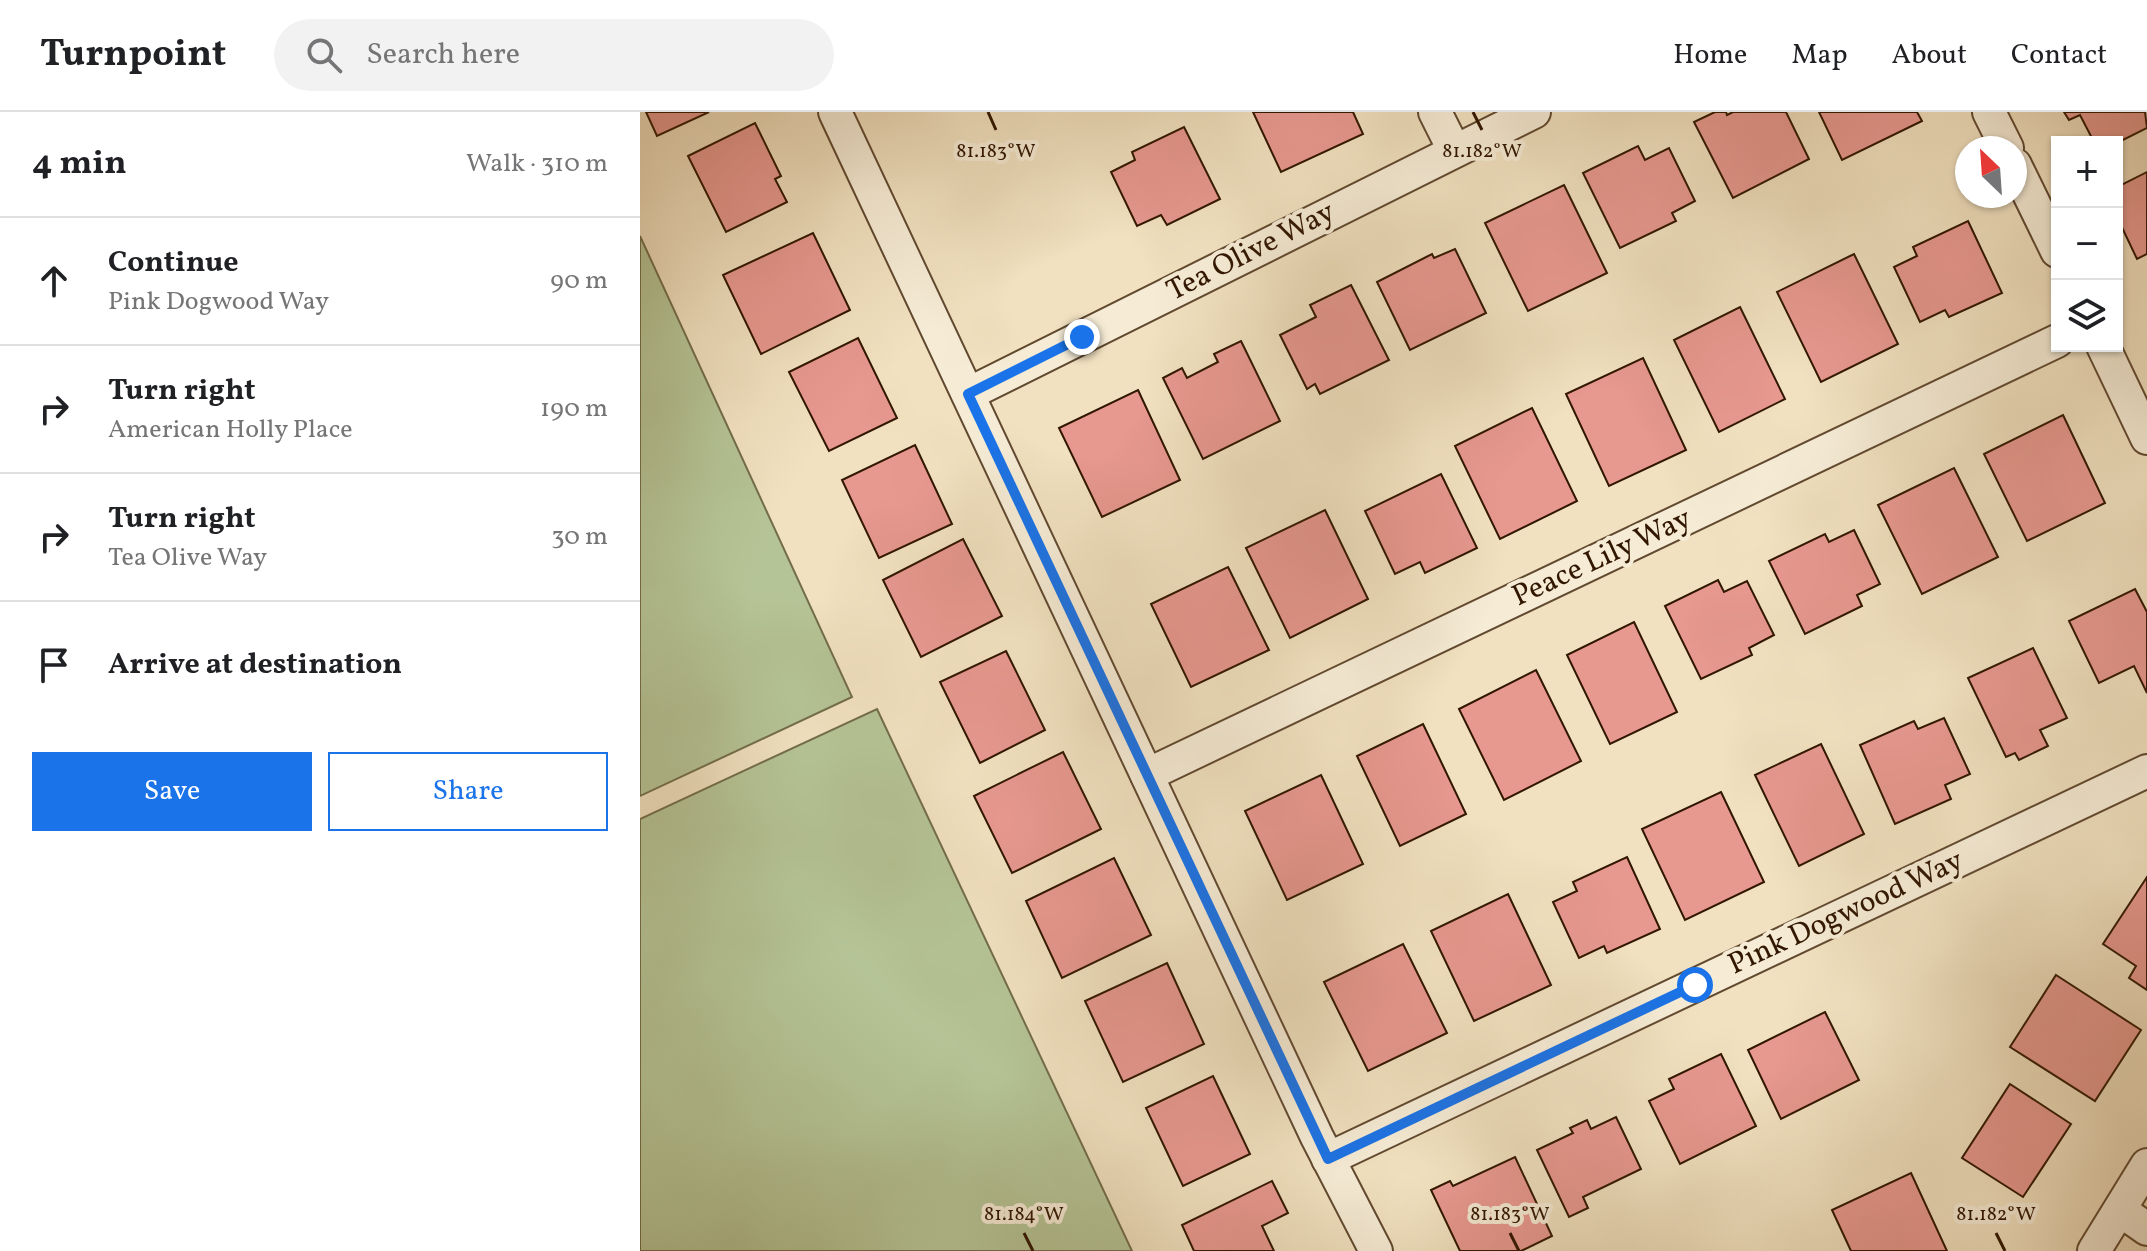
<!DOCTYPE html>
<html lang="en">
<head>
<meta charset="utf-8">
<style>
	body { margin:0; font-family:Vollkorn,serif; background:#f2f2f2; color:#202124 }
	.controls { position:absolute; right:24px; top:24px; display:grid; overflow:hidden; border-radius:0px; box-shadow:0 2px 6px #0004 }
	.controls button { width:72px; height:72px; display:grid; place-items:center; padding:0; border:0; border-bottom:2px solid #e0e0e0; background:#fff; color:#202124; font:40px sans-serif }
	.compass { position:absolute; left:1315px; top:24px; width:72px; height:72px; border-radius:50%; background:#fff; box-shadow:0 2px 6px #0004; rotate:335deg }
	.stop { position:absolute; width:24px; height:24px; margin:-18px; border:6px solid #1a73e8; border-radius:50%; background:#fff }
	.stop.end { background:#1a73e8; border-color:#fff; box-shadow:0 2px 8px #0008 }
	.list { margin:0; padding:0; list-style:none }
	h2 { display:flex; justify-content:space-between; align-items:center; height:104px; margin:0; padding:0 32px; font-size:34px }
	h2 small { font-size:26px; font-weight:400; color:#757577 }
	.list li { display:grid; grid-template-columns:52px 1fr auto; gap:24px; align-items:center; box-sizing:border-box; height:128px; padding:0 32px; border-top:2px solid #e0e0e0 }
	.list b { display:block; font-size:30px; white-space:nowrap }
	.list p { margin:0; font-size:26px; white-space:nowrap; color:#757577 }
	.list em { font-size:26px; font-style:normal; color:#757577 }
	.actions { display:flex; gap:16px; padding:24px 32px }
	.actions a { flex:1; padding:18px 0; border:2px solid #1a73e8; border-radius:0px; text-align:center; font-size:28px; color:#1a73e8 }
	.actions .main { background:#1a73e8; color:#fff }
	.icon { flex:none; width:44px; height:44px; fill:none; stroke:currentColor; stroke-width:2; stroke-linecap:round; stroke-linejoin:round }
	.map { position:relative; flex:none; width:1507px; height:1139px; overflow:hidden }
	header { display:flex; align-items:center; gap:48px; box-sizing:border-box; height:112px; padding:0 40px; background:#fff; border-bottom:2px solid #e0e0e0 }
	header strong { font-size:38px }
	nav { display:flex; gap:44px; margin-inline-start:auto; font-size:28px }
	.search { width:560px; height:72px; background:#f2f2f2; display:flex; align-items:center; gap:20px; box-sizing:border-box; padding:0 28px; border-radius:44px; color:#757577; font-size:30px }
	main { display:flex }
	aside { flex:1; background:#fff }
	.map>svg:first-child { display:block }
</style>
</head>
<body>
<header>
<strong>Turnpoint</strong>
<div class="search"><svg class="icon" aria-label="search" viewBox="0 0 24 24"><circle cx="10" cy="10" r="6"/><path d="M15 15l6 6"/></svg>Search here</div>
<nav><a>Home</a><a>Map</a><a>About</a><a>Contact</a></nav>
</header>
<main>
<aside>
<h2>4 min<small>Walk · 310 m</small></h2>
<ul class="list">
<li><svg class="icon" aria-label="ahead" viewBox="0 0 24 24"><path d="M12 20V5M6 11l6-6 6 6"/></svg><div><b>Continue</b><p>Pink Dogwood Way</p></div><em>90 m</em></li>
<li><svg class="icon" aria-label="right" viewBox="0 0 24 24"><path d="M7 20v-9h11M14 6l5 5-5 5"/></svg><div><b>Turn right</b><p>American Holly Place</p></div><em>190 m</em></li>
<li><svg class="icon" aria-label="right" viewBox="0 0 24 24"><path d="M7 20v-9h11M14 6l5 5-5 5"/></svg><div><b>Turn right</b><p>Tea Olive Way</p></div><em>30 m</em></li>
<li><svg class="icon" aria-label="arrive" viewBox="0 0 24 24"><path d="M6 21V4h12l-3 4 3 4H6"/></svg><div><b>Arrive at destination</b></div></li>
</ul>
<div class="actions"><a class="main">Save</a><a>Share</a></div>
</aside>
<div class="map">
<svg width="1507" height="1139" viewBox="0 0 1507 1139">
	<rect width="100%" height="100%" fill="#f1e1c0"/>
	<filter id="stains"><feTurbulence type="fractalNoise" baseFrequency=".0025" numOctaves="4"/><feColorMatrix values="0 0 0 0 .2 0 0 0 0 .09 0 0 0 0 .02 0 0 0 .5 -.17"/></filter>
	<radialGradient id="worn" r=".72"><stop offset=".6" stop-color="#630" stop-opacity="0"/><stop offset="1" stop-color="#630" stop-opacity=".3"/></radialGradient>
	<g fill="#b5c496" stroke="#736d4b" stroke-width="2">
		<path d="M 0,124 L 212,585 L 0,684 Z"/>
		<path d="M 237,597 L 492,1139 L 0,1139 L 0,707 Z"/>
	</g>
	<g fill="#e7988f" stroke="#311600" stroke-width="2">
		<path d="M 6,0 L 69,0 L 17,24 Z"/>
		<path d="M 613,0 L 713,0 L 723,22 L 641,60 Z"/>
		<path d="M 1075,0 L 1086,0 L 1087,3 L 1093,0 L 1146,0 L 1169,47 L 1093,86 L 1054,10 Z"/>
		<path d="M 1179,0 L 1277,0 L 1282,9 L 1202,48 Z"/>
		<path d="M 1424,0 L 1505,0 L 1507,16 L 1477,31 L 1454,30 L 1440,3 L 1429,8 Z"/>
		<path d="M 115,11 L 141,64 L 135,67 L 147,90 L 86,120 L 48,44 Z"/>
		<path d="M 544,15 L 580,87 L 527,113 L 521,103 L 497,114 L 471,60 L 495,48 L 492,40 Z"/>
		<path d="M 998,34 L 1005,48 L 1029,36 L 1055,89 L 1032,101 L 1036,109 L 980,136 L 943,61 Z"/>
		<path d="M 1507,60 L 1507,142 L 1497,147 L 1477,105 L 1477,75 Z"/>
		<path d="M 924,73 L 967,161 L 888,199 L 845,111 Z"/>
		<path d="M 1328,109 L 1362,181 L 1309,205 L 1305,198 L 1280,210 L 1254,155 L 1277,144 L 1273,135 Z"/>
		<path d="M 173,121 L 210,198 L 121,242 L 83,163 Z"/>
		<path d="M 815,137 L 846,201 L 770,238 L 737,170 L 792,142 L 794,146 Z"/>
		<path d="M 1214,142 L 1258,232 L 1181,270 L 1137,180 Z"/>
		<path d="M 711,173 L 749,248 L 680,282 L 675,272 L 667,277 L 640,223 L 676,205 L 670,193 Z"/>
		<path d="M 1100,195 L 1145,287 L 1079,320 L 1034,228 Z"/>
		<path d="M 218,226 L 257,306 L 189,339 L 149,260 Z"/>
		<path d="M 601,229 L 640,309 L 563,347 L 523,266 L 542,256 L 547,266 L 578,250 L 574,242 Z"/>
		<path d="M 1003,246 L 1046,338 L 969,374 L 926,282 Z"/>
		<path d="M 498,278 L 540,368 L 462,405 L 419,316 Z"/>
		<path d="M 892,296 L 937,389 L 860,427 L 815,334 Z"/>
		<path d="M 1423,303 L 1465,391 L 1387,429 L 1344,342 Z"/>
		<path d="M 275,333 L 312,412 L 239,446 L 202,368 Z"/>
		<path d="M 1314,356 L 1358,445 L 1282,482 L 1238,393 Z"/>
		<path d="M 801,362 L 837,436 L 785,461 L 780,450 L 755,462 L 725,399 Z"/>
		<path d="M 685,398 L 728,487 L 650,526 L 606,436 Z"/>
		<path d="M 1214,418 L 1240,472 L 1217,483 L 1222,494 L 1165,522 L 1129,449 L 1185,422 L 1189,430 Z"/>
		<path d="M 323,427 L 362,504 L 281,545 L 243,468 Z"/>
		<path d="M 588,455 L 629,538 L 551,575 L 511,492 Z"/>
		<path d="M 1078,468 L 1084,480 L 1107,469 L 1134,523 L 1109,536 L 1112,543 L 1061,567 L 1025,494 Z"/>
		<path d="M 1495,477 L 1507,500 L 1507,581 L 1494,554 L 1459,571 L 1429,509 Z"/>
		<path d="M 994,510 L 1037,600 L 970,632 L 927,543 Z"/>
		<path d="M 1393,536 L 1427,606 L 1400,618 L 1408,634 L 1379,648 L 1375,641 L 1366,645 L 1328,566 Z"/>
		<path d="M 366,539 L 405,618 L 340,651 L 300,570 Z"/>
		<path d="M 896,558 L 941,649 L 864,688 L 819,597 Z"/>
		<path d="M 1304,606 L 1330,662 L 1305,673 L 1311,687 L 1255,712 L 1220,633 L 1274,609 L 1278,617 Z"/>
		<path d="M 783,612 L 826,702 L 760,734 L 717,644 Z"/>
		<path d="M 1181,632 L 1224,722 L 1159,754 L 1115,663 Z"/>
		<path d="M 423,640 L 461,717 L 372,761 L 334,684 Z"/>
		<path d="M 681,663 L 723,752 L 647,788 L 605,699 Z"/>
		<path d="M 1081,680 L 1124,770 L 1045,808 L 1002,717 Z"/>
		<path d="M 987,745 L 1020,817 L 967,841 L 964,834 L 939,846 L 913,790 L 937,779 L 933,770 Z"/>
		<path d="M 474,746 L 511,823 L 422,866 L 386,789 Z"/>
		<path d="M 1507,765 L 1507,878 L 1489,866 L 1496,854 L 1463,832 Z"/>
		<path d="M 868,782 L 911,873 L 834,909 L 791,819 Z"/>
		<path d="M 763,832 L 807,921 L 728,959 L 684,870 Z"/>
		<path d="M 527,851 L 564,932 L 483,970 L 445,889 Z"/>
		<path d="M 1416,863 L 1501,918 L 1455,989 L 1370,935 Z"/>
		<path d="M 1185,900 L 1219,968 L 1141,1007 L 1108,938 Z"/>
		<path d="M 1081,942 L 1116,1014 L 1040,1052 L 1009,989 L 1034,977 L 1029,967 Z"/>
		<path d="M 573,964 L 610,1042 L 543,1074 L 506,996 Z"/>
		<path d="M 1370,972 L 1431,1012 L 1383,1085 L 1322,1046 Z"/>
		<path d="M 976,1005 L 1001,1057 L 943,1085 L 948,1096 L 929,1105 L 897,1038 L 933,1021 L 930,1016 L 947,1008 L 951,1017 Z"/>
		<path d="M 875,1045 L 912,1124 L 881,1139 L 820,1139 L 791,1078 L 810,1069 L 813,1074 Z"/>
		<path d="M 1271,1061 L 1307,1139 L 1211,1139 L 1192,1098 Z"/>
		<path d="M 632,1069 L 648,1101 L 622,1114 L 634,1139 L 554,1139 L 542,1113 Z"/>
	</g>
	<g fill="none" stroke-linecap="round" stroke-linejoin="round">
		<g stroke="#614930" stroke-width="36">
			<g id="minor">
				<path d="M 195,0 L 677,1025 L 736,1139"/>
				<path d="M 795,0 L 814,38"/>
				<path d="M 1349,0 L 1367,36"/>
				<path d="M 1375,53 L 1417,139"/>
				<path d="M 1463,234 L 1507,326"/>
				<path d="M 328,282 L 894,0"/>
				<path d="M 507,663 L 1417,229"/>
				<path d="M 688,1047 L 1507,659"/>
				<path d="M 1480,1098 L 1507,1117"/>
				<path d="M 1454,1139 L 1507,1053"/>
			</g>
		</g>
		<use href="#minor" stroke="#f6ecd6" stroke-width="32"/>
	</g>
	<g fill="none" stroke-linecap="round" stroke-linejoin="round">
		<path stroke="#1a73e8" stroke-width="10" d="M 442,225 L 328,282 L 688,1047 L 1055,873"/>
	</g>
	<path fill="none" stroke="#311600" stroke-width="3" d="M 348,0 L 356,18M 833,0 L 842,18M 384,1121 L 393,1139M 870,1121 L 879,1139M 1356,1121 L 1365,1139"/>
	<g text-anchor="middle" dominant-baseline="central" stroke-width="8" stroke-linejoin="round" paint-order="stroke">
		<g font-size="30" fill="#311600" stroke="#f6ecd6">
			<text transform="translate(611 140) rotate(-27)">Tea Olive Way</text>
			<text transform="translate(962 446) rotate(-25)">Peace Lily Way</text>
			<text transform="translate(1206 801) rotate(-25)">Pink Dogwood Way</text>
		</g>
	</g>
	<g font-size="20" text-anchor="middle" fill="#311600" stroke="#f6ecd6" stroke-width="8" stroke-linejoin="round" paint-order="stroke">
		<text x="356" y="45">81.183°W</text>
		<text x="842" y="45">81.182°W</text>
		<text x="384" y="1108">81.184°W</text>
		<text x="870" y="1108">81.183°W</text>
		<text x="1356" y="1108">81.182°W</text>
	</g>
	<rect width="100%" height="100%" filter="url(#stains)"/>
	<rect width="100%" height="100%" fill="url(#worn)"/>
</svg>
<div class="controls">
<button>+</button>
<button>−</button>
<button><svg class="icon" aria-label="layers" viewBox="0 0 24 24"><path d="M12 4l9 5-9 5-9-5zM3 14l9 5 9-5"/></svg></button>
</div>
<svg class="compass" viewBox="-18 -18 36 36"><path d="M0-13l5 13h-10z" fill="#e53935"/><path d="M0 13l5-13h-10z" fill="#757577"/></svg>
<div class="stop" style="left:1055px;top:873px"></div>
<div class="stop end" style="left:442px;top:225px"></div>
</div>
</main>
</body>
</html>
